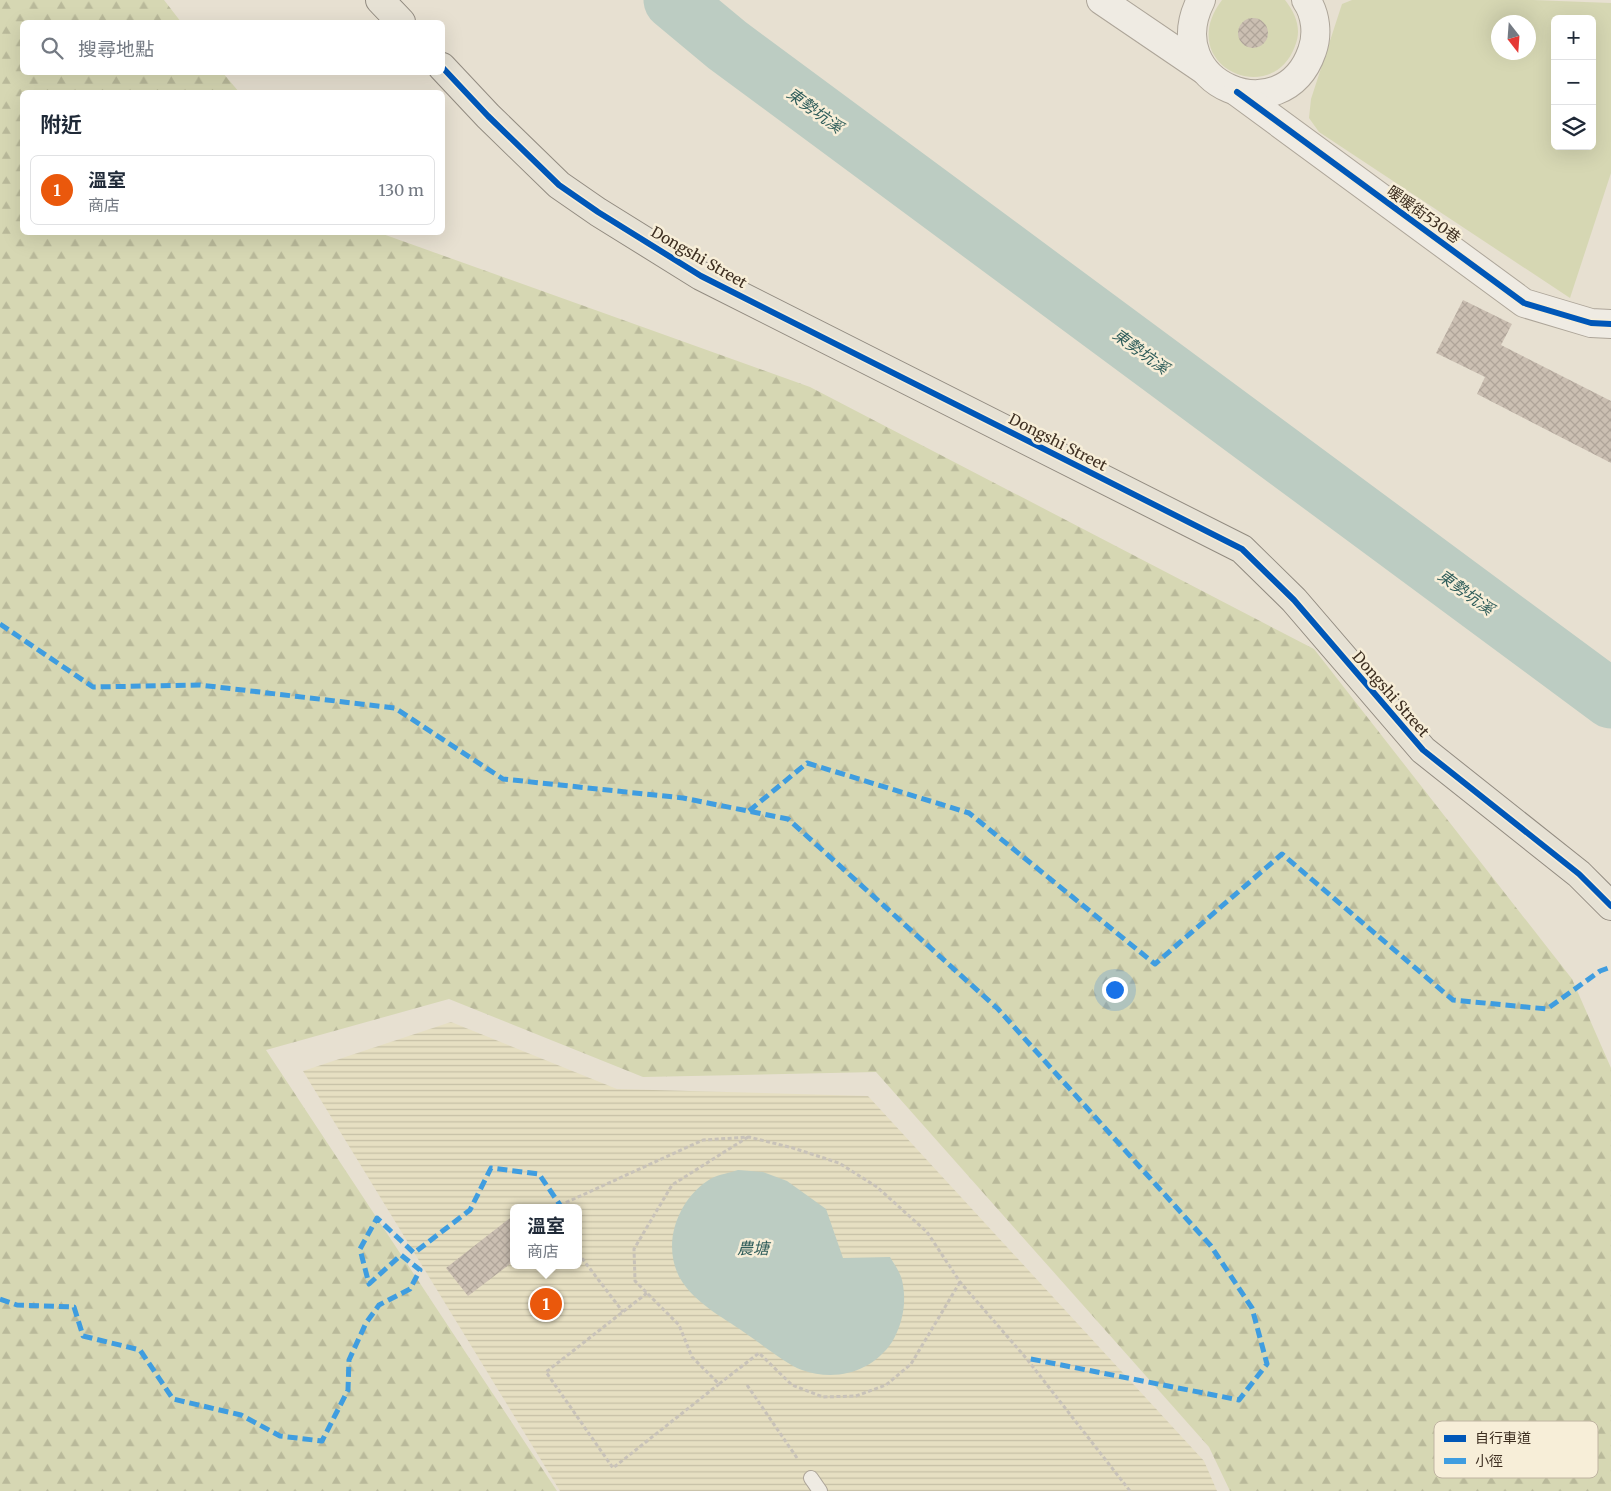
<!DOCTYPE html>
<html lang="zh-TW">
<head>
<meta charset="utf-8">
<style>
	body { margin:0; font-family:Merriweather,"Noto Sans TC",serif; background:#f2f2f3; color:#1f2937 }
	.controls { position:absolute; right:15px; top:15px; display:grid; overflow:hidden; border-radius:8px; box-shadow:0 5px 20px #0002 }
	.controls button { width:45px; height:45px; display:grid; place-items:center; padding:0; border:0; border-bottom:1px solid #e0e1e3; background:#fff; color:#1f2937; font:25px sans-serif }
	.compass { position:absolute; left:1491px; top:15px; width:45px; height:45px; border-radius:50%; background:#fff; box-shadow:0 5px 20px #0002; rotate:163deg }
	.you { position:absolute; left:1114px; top:989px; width:18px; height:18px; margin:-12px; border:4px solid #fff; border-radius:50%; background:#1a73e8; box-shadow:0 0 0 8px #1a73e833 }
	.badge { display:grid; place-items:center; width:32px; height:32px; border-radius:50%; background:#ea580c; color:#fff; font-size:16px; font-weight:700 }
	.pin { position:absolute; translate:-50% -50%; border:2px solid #fff; box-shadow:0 1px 5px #0006 }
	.popup { position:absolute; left:510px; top:1204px; width:72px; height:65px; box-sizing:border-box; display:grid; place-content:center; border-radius:8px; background:#fff; filter:drop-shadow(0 1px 4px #0005); font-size:16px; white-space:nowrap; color:#747a83 }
	.popup b { font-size:19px; color:#1f2937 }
	.popup::after { content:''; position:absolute; left:50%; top:100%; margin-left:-10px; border:10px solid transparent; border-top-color:#fff }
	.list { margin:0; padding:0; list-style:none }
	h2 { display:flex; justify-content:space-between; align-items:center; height:65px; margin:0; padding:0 20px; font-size:21px }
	h2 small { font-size:16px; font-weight:400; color:#747a83 }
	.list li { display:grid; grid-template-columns:32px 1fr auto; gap:15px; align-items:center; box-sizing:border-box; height:70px; margin:0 10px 10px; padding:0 10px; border:1px solid #e0e1e3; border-radius:8px }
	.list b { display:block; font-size:19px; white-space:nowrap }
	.list p { margin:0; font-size:16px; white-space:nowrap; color:#747a83 }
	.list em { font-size:16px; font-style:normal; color:#747a83 }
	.icon { flex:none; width:28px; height:28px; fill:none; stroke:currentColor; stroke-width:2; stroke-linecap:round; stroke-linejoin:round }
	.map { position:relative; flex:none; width:1611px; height:1491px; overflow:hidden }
	.search { position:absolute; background:#fff; box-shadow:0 5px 20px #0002; left:20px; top:20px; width:425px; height:55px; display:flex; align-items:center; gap:12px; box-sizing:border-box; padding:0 18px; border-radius:8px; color:#747a83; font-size:19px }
	.panel { position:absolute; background:#fff; box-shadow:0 5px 20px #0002; left:20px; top:90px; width:425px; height:145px; border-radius:8px }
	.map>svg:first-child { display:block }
</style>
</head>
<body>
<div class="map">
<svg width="1611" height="1491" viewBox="0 0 1611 1491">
	<defs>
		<pattern id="farmland-rules" width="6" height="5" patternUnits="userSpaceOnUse" patternTransform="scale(1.25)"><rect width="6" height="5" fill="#e6dfc2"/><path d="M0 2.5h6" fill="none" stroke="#c6c0a6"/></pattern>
		<pattern id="forest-firs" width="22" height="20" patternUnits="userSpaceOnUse" patternTransform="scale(1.25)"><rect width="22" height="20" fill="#d6d7b3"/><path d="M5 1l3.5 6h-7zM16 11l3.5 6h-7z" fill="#b9b99a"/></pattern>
		<pattern id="building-cross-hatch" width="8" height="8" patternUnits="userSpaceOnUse" patternTransform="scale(1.25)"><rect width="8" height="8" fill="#cbbfb2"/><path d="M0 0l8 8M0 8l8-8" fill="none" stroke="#afa499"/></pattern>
	</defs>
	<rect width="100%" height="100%" fill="#e7e0d1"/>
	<path fill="url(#farmland-rules)" fill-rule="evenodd" d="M 451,1022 L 617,1089 L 868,1096 L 1204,1461 L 1217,1491 L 560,1491 L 303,1071 ZM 514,1208 L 578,1208 L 578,1265 L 514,1265 Z"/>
	<g fill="#d6d7b3" fill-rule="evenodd">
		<path d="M 1222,0 L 1285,0 C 1296,14 1302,29 1295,46 C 1272,110 1173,65 1222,0 Z"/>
		<path d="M 1352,0 L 1533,0 L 1611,3 L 1611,173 L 1570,298 L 1319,132 L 1309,118 L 1311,99 L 1342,4 ZM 1555,19 L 1592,19 L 1592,146 L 1555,146 ZM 1498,22 L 1528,22 L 1528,52 L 1498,52 Z"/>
	</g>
	<path fill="url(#forest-firs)" d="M 0,0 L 164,0 L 181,22 L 22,22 L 22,72 L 223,73 L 239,92 L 22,92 L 22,232 L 380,233 L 810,387 L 1314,649 L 1572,979 L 1611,1068 L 1611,1491 L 1230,1491 L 1209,1447 L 876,1072 L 643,1077 L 449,999 L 266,1050 L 557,1491 L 0,1491 Z"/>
	<path fill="#bcccc2" d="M 738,1170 L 763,1172 L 787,1181 L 826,1209 L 843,1258 L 890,1257 C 894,1264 900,1272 902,1280 C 907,1302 903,1323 892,1342 C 872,1372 836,1382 802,1370 C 786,1364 763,1345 748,1335 C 726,1319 699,1306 683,1283 C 659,1248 677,1198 712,1178 C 720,1174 730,1173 738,1170 Z"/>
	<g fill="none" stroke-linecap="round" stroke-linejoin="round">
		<path stroke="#bcccc2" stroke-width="59" d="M 673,0 L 727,45 L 1611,699"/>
	</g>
	<g fill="url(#building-cross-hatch)">
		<circle cx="1253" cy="33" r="15"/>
		<path d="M 1463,300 L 1512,324 L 1501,345 L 1611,401 L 1611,463 L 1477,394 L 1485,377 L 1436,353 Z"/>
		<path d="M 514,1215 L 514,1261 L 468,1296 L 446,1268 Z"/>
	</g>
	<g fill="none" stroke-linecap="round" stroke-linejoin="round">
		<g stroke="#ada599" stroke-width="16">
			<path id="service" d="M 811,1478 L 820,1491"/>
		</g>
		<g stroke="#ada599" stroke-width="30">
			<g id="minor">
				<path d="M 1101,0 L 1204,70"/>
				<path d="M 1201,0 C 1158,84 1283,135 1312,51 C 1318,35 1316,14 1306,0"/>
				<path d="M 1237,92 L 1524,303 L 1591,323 L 1611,324"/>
			</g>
		</g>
		<g stroke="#928b80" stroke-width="30">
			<g id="primary">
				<path d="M 380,0 L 401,22"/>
				<path d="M 442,67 L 488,116 L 559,185 L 598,212 L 701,276 L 1242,549 L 1294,600 L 1423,750 L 1579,874 L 1611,906"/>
			</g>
		</g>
		<g stroke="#c8c2b9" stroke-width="3" stroke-dasharray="4 2.5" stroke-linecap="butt">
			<path d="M 748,1137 L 672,1185 L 634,1249 L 635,1281 L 679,1325 L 692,1357 L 719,1384 L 759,1353 L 792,1385 L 823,1397 L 856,1396 L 886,1385 L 911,1364 L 960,1282"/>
			<path d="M 554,1208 L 703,1140 L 749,1137 L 793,1148 L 839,1163 L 877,1187 L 927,1232 L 960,1282 L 1026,1358 L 1130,1491"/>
			<path d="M 578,1253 L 623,1312"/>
			<path d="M 647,1293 L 546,1372 L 613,1468 L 719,1384"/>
			<path d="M 747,1385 L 797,1458"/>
		</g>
		<use href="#service" stroke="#efebe3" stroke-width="14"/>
		<use href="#minor" stroke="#efebe3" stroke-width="28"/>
		<use href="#primary" stroke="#e6e1d4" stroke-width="28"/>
		<g stroke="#3f9de0" stroke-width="5" stroke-dasharray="10 5" stroke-linecap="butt">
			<path d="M 0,624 L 93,687 L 200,685 L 395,708 L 503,779 L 683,798 L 788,819 L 998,1009 L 1211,1246 L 1252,1308 L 1267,1364 L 1239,1400 L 1026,1358"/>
			<path d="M 749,811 L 807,763 L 969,813 L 1155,964 L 1282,854 L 1453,1000 L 1547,1009 L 1600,971 L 1611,967"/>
			<path d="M 0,1299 L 17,1305 L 74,1307 L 83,1336 L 140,1350 L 173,1399 L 241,1415 L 280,1436 L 322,1441 L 348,1390 L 349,1360 L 366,1323 L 379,1305 L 410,1289 L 420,1270 L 401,1255 L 369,1284 L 360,1249 L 377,1218 L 414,1253 L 470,1210 L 491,1168 L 539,1174 L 560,1205"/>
		</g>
		<g stroke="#f7eed8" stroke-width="9">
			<g id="cycleway">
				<path d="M 442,67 L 488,116 L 559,185 L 598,212 L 701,276 L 1242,549 L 1294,600 L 1423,750 L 1579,874 L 1611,906"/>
				<path d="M 1237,92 L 1524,303 L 1591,323 L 1611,324"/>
			</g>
		</g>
		<use href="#cycleway" stroke="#0057b8" stroke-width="6"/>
	</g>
	<g text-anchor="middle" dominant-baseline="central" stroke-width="5" stroke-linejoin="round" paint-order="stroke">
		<g font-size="15" fill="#3d2e20" stroke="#f7eed8">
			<text transform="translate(1424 214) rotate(36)">暖暖街530巷</text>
			<text transform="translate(699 257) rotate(30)">Dongshi Street</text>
			<text transform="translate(1058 442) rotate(27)">Dongshi Street</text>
			<text transform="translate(1391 694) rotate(49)">Dongshi Street</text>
		</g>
		<g font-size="16" font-style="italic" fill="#2f5d5a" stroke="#f7eed8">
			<text transform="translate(815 110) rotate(36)">東勢坑溪</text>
			<text transform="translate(1141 351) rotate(36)">東勢坑溪</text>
			<text transform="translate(1466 592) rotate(36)">東勢坑溪</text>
			<text x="753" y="1248">農塘</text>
		</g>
	</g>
	<rect x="1434" y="1421" width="164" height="57" rx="8" fill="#f7eed8" stroke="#bfb4a1" stroke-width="1"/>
	<rect x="1444" y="1435" width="22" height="7" fill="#0057b8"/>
	<rect x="1444" y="1458" width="22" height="6" fill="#3f9de0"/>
	<g font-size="14" fill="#3d2e20">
		<text x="1475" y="1443">自行車道</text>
		<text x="1475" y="1466">小徑</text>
	</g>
</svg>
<div class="controls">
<button>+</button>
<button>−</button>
<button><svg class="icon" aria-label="layers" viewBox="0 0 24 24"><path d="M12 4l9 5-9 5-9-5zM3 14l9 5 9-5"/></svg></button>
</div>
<svg class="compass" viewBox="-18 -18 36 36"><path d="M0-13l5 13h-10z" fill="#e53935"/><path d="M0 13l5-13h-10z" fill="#747a83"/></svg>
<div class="you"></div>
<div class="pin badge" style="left:546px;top:1304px">1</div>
<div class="popup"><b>溫室</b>商店</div>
<div class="search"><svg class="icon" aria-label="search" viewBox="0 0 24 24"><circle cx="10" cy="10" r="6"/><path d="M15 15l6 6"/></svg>搜尋地點</div>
<section class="panel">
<h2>附近<small></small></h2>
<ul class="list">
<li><span class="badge">1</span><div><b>溫室</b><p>商店</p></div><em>130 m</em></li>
</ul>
</section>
</div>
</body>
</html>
